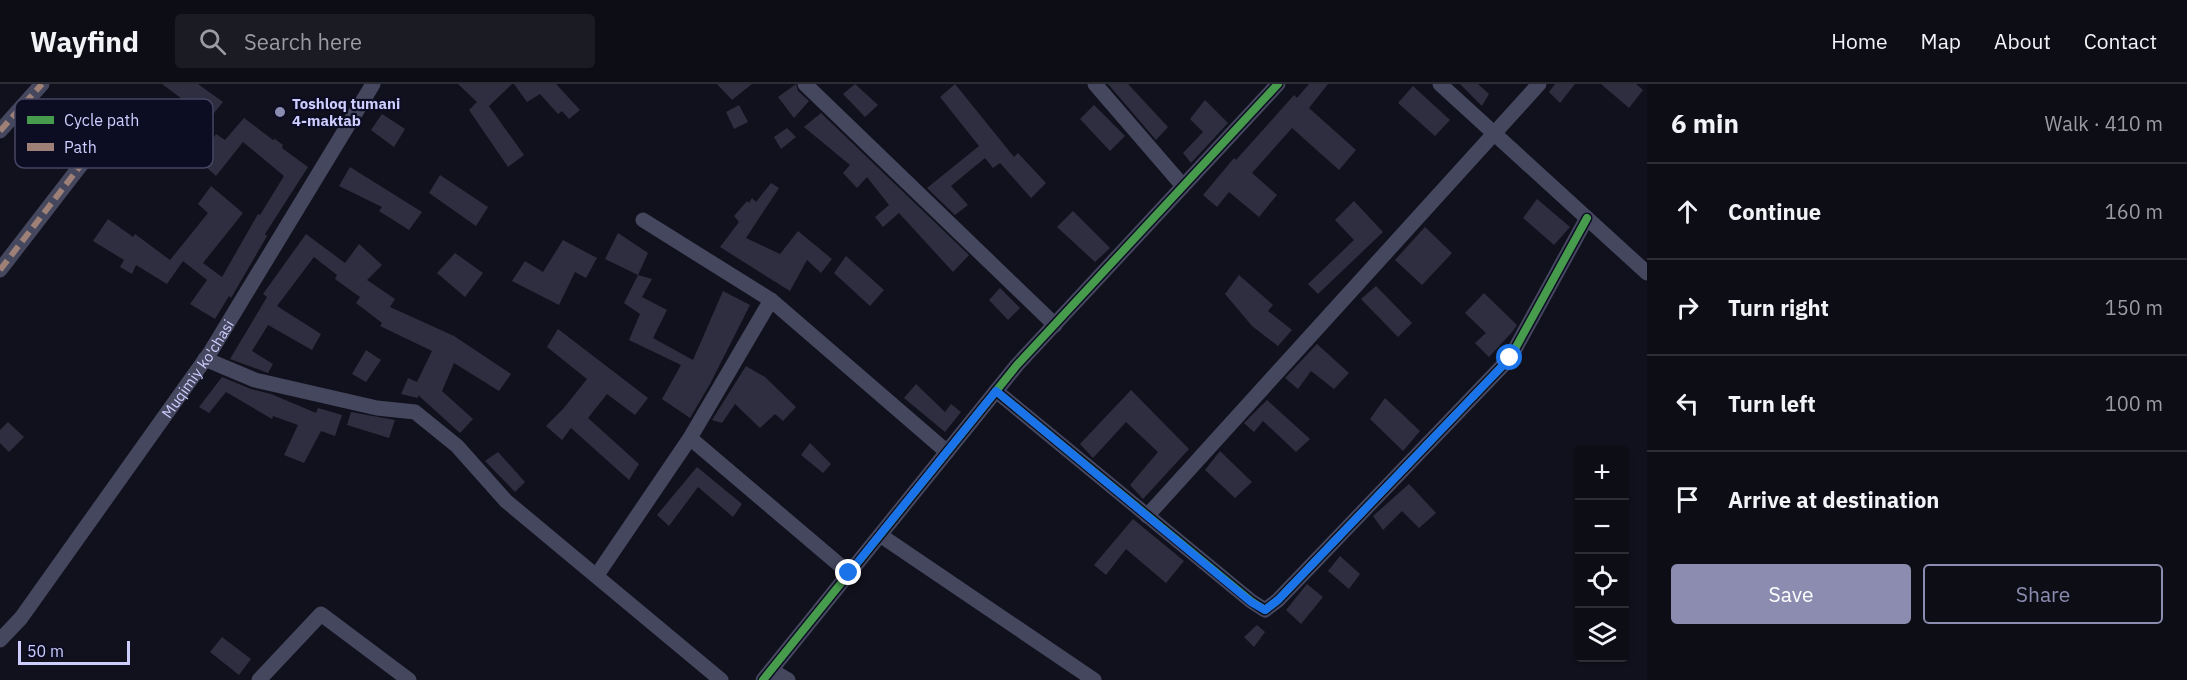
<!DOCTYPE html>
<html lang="en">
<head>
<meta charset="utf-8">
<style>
	body { margin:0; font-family:"IBM Plex Sans",sans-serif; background:#1b1b23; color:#f1f3f6 }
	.controls { position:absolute; right:18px; bottom:18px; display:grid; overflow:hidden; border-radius:6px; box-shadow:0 2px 4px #0004 }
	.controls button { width:54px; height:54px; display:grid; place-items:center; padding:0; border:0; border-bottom:2px solid #2d2d35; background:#0d0d16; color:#f1f3f6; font:30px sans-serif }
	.scale { position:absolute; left:18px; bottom:15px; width:112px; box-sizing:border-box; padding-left:6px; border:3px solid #cdceff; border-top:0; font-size:16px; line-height:21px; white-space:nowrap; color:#cdceff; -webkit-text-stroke:4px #0c0c22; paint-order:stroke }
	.stop { position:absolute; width:18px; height:18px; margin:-14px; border:4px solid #1a73e8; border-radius:50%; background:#fff }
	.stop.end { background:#1a73e8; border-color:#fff; box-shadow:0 2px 6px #0008 }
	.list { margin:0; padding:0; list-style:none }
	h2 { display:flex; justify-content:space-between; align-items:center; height:78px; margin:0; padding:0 24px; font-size:26px }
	h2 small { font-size:20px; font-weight:400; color:#9a9ca1 }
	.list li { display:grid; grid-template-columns:39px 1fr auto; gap:18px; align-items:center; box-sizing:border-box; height:96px; padding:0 24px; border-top:2px solid #2d2d35 }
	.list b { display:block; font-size:22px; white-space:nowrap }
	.list em { font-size:20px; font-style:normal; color:#9a9ca1 }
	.actions { display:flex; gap:12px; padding:18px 24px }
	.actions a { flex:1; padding:14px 0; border:2px solid #8b8cb0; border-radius:6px; text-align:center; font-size:21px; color:#8b8cb0 }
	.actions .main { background:#8b8cb0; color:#fff }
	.icon { flex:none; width:33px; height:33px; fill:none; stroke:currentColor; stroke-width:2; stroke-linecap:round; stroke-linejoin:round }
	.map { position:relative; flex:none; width:1647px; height:596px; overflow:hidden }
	header { display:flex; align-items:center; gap:36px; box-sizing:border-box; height:84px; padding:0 30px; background:#0d0d16; border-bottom:2px solid #2d2d35 }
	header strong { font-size:28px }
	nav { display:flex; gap:33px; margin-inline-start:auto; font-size:21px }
	.search { width:420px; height:54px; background:#1b1b23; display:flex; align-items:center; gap:15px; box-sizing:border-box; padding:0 21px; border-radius:6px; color:#9a9ca1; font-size:22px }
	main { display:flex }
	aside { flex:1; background:#0d0d16 }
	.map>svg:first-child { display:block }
</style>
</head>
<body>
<header>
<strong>Wayfind</strong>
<div class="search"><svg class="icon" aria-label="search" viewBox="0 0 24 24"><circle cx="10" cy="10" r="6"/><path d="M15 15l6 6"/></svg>Search here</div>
<nav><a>Home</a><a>Map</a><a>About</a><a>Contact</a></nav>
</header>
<main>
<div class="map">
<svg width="1647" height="596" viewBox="0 0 1647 596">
	<rect width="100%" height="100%" fill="#11111d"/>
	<g fill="#2f2e40">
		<path d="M 162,0 L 198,0 L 223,18 L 209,35 Z"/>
		<path d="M 458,0 L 512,0 L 489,22 L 524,71 L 508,83 L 469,26 L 477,18 Z"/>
		<path d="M 514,0 L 556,0 L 580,26 L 569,35 L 562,27 L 558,30 L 540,10 L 527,18 Z"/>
		<path d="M 717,0 L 752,0 L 732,16 Z"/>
		<path d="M 796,0 L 798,7 L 809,17 L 794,34 L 778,13 Z"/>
		<path d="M 855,0 L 878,21 L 865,33 L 843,10 Z"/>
		<path d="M 955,0 L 1014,73 L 1018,69 L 1046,99 L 1031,114 L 1000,79 L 993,84 L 985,74 L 951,102 L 968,121 L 955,131 L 927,104 L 979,62 L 940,13 Z"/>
		<path d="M 1108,0 L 1128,0 L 1168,43 L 1156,56 Z"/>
		<path d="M 1309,0 L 1328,0 L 1309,24 L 1356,66 L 1339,86 L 1292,44 L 1252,89 L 1277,111 L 1259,133 L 1229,108 L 1217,123 L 1203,111 L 1234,74 L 1236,76 L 1294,11 L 1297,14 Z"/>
		<path d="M 1460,0 L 1478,0 L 1489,10 L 1482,22 Z"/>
		<path d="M 1555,0 L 1575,0 L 1560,19 L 1549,8 Z"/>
		<path d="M 1601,0 L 1636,0 L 1643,6 L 1629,24 Z"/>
		<path d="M 1413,2 L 1450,36 L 1435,52 L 1398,19 Z"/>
		<path d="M 1205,16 L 1228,39 L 1191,79 L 1183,69 L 1203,48 L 1190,35 Z"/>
		<path d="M 739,21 L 748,38 L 734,45 L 726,28 Z"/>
		<path d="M 1094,21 L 1125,52 L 1110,67 L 1080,35 Z"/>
		<path d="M 821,29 L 969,171 L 953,188 L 899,129 L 883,143 L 875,133 L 889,121 L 867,93 L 857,104 L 843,89 L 850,81 L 804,43 Z"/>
		<path d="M 382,30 L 405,45 L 394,63 L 371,46 Z"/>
		<path d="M 244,34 L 273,56 L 275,55 L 283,61 L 282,64 L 308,83 L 265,150 L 267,152 L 231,214 L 229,212 L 215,235 L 190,220 L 207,196 L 183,177 L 167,200 L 136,181 L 132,190 L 120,183 L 124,176 L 93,157 L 108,135 L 133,153 L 135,150 L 170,176 L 208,129 L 198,120 L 211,102 L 243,129 L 203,179 L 222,193 L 258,130 L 260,131 L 284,92 L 243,58 L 216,92 L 205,82 L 208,78 L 202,70 L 216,50 L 225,56 Z"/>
		<path d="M 787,44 L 796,53 L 781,65 L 774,53 Z"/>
		<path d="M 350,83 L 422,128 L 409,146 L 379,127 L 382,123 L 339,102 Z"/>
		<path d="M 440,91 L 488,123 L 476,142 L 429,109 Z"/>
		<path d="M 771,99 L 779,104 L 746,154 L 780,170 L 798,147 L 832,175 L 821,189 L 807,176 L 790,207 L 720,163 L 739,138 L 734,132 L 747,117 L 749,119 L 752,114 L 756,118 Z"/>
		<path d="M 1537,115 L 1570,143 L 1554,161 L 1523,134 Z"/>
		<path d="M 1354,117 L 1383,148 L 1318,210 L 1308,200 L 1354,156 L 1335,136 Z"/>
		<path d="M 1073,127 L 1110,164 L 1095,178 L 1057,143 Z"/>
		<path d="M 1425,143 L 1452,169 L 1422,201 L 1395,176 Z"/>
		<path d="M 618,149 L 648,169 L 638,191 L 605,175 Z"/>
		<path d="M 306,150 L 345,179 L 359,160 L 382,181 L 367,196 L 395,215 L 390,223 L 454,252 L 511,290 L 499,307 L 454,279 L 442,307 L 473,335 L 460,349 L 418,311 L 418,314 L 401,310 L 408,294 L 417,298 L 432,267 L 380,242 L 382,239 L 356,219 L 360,213 L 335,195 L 337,191 L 314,173 L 277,222 L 321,250 L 312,266 L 268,241 L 252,267 L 273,280 L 268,289 L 230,275 L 267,213 L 263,210 Z"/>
		<path d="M 563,156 L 597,174 L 586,194 L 575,188 L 559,221 L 512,197 L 525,177 L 543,188 Z"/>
		<path d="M 455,169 L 483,189 L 465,213 L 437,189 Z"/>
		<path d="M 846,172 L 884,206 L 870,222 L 834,189 Z"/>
		<path d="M 638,191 L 652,195 L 642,213 L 667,226 L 653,254 L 693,276 L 723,207 L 750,221 L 710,300 L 690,334 L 662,315 L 681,281 L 629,256 L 640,230 L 624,219 Z"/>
		<path d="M 1239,191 L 1273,221 L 1268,227 L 1292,246 L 1278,262 L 1252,242 L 1225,210 Z"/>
		<path d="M 1376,202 L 1412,239 L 1398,253 L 1361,215 Z"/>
		<path d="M 1000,204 L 1020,224 L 1008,236 L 989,216 Z"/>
		<path d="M 1484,209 L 1517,241 L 1513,247 L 1489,273 L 1475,259 L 1486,249 L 1465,229 Z"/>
		<path d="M 558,245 L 648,314 L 635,331 L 607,310 L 588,334 L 639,380 L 629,396 L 571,344 L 562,356 L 546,342 L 563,325 L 587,295 L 547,263 Z"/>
		<path d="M 1317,260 L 1349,289 L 1334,305 L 1311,287 L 1298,305 L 1285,294 Z"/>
		<path d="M 366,266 L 381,276 L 366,298 L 352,290 Z"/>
		<path d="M 746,282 L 765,293 L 796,323 L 783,337 L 775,330 L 760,344 L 735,320 L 722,339 L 712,336 Z"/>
		<path d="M 222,293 L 251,305 L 271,310 L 316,329 L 318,324 L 342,331 L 335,352 L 321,347 L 304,379 L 284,371 L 298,341 L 273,332 L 272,335 L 226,308 L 209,329 L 199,323 Z"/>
		<path d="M 916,300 L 945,328 L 951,320 L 961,328 L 945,348 L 904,314 Z"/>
		<path d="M 1131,306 L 1189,365 L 1143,415 L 1130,401 L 1158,368 L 1126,338 L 1093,374 L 1080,360 Z"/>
		<path d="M 1385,314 L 1420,347 L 1403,367 L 1370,335 Z"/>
		<path d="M 1267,316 L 1310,355 L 1296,368 L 1263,337 L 1254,348 L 1244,339 Z"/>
		<path d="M 351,328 L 395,336 L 389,354 L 347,341 Z"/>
		<path d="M 8,338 L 24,353 L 9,368 L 0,359 L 0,346 Z"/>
		<path d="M 810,359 L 831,380 L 823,389 L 801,371 Z"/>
		<path d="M 1220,367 L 1252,398 L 1235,414 L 1205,386 Z"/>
		<path d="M 498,368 L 525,398 L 515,408 L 485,377 Z"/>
		<path d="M 697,383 L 742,420 L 733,433 L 698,403 L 669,442 L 657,431 Z"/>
		<path d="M 1409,400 L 1436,429 L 1419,444 L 1402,427 L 1383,446 L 1373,432 Z"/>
		<path d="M 1133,435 L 1184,477 L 1166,499 L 1126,465 L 1106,491 L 1094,481 Z"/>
		<path d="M 1340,472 L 1360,490 L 1349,505 L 1328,487 Z"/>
		<path d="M 1307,500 L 1323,513 L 1301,540 L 1286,526 Z"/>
		<path d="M 1257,541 L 1265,548 L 1254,563 L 1244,553 Z"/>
		<path d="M 222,553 L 251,575 L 239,591 L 210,568 Z"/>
	</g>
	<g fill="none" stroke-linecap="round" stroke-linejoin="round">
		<g stroke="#44475e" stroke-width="15">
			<path d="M 805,0 L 1055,241"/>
			<path d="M 1095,0 L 1183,102"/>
			<path d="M 1440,0 L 1647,189"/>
			<path d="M 0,47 L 42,0"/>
			<path d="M 643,136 L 771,216 L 947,368"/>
			<path d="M 0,186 L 111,42"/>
			<path d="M 205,275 L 255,296 L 377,324 L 415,328 L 457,362 L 506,417 L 721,596"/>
			<path d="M 996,307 L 1251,517 L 1265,526 L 1278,516 L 1510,274 L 1587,134"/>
			<path d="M 690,354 L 849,489"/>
			<path d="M 1147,432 L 1539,0"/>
			<path d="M 880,451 L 1094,596"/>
			<path d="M 597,491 L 690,354 L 771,216"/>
			<path id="s1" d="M 0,556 L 21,534 L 211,267 L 373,0"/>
			<path d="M 771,586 L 788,596"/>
			<path d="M 259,596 L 321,530 L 409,596"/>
			<path d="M 763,596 L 1017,281 L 1278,0"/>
		</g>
		<g stroke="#9e8076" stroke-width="6" stroke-dasharray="12 6" stroke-linecap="butt">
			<path d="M 0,47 L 42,0"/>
			<path d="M 0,186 L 111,42"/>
		</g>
		<g stroke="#0c0c22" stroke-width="11">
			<g id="cycleway">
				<path d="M 996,307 L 1251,517 L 1265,526 L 1278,516 L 1510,274 L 1587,134"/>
				<path d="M 763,596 L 1017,281 L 1278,0"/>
			</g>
		</g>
		<use href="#cycleway" stroke="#469c4c" stroke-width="8"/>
	</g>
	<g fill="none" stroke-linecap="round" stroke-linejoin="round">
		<path stroke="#1a73e8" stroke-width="8" d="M 849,489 L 996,307 L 1251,518 L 1265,526 L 1278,516 L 1510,274"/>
	</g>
	<circle fill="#8b8cb0" stroke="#0c0c22" stroke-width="2" cx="280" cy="28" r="6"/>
	<g text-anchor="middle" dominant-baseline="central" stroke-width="4.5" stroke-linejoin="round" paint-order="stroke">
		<g font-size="15" font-weight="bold" fill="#cdceff" stroke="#0c0c22" text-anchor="start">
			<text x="292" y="19">Toshloq tumani<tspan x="292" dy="17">4-maktab</tspan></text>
		</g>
		<g font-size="15" fill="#cdceff" stroke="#0c0c22">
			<text stroke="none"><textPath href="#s1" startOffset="336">Muqimiy ko'chasi</textPath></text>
		</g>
	</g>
	<rect x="15" y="15" width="198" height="69" rx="9" fill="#0c0c22" stroke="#464664" stroke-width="1.5"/>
	<rect x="27" y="32" width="27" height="8" fill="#469c4c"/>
	<rect x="27" y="59" width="27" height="8" fill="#9e8076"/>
	<g font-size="16" fill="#cdceff">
		<text x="64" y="42">Cycle path</text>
		<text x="64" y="69">Path</text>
	</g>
</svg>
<div class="controls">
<button>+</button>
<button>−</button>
<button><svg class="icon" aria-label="locate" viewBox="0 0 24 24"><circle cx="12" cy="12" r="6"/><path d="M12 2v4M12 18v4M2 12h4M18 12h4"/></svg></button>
<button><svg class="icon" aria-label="layers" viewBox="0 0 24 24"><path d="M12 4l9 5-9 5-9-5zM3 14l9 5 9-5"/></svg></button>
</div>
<div class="scale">50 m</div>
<div class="stop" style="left:1510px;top:274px"></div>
<div class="stop end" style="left:849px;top:489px"></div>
</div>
<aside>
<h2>6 min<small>Walk · 410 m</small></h2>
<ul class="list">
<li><svg class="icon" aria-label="ahead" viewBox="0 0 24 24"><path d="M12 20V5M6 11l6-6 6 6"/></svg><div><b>Continue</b></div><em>160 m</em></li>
<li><svg class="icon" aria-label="right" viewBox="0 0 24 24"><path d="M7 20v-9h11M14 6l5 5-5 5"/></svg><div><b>Turn right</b></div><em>150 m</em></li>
<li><svg class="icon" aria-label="left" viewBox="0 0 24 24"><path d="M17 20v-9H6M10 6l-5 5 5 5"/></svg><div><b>Turn left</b></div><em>100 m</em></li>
<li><svg class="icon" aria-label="arrive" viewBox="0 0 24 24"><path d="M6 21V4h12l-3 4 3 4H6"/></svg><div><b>Arrive at destination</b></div></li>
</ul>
<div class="actions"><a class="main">Save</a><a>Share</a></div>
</aside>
</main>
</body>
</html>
